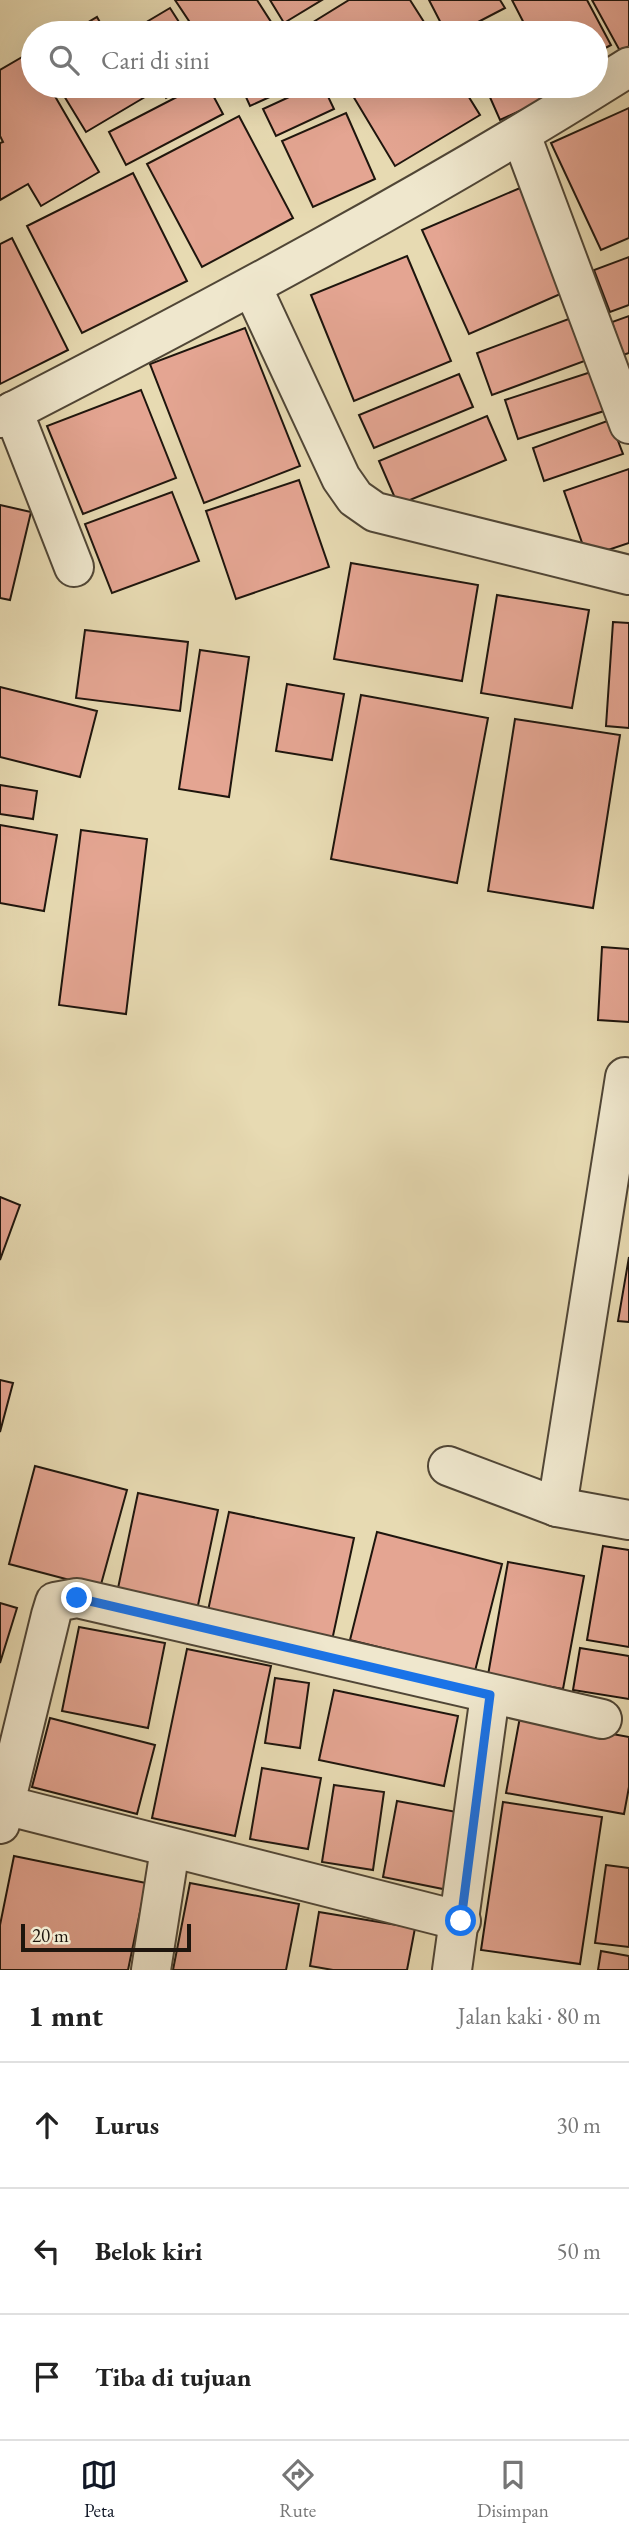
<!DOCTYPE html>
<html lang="id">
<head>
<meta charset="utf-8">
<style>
	body { margin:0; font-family:"EB Garamond",serif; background:#f6f6f6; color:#222 }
	.scale { position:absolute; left:21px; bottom:18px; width:170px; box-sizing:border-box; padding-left:7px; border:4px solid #1e150d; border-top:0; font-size:19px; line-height:24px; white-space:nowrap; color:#1e150d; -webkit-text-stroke:5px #efe7cd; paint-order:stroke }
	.stop { position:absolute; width:21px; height:21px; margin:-16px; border:5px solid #1a73e8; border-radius:50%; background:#fff }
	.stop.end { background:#1a73e8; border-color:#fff; box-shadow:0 2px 7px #0008 }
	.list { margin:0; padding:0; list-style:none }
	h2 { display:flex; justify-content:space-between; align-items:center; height:91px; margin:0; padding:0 28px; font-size:30px }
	h2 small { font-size:23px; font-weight:400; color:#767676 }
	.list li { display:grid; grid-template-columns:46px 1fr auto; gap:21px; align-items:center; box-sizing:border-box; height:126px; padding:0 28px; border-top:2px solid #e0e0e0 }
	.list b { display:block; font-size:26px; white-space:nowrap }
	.list em { font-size:23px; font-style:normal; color:#767676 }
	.icon { flex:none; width:38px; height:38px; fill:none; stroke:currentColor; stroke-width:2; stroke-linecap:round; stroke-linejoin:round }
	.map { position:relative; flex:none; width:629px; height:1970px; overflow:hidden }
	.search { position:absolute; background:#fff; box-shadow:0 7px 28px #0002; left:21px; right:21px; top:21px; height:77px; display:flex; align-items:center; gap:18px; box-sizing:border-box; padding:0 24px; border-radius:38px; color:#767676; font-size:26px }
	.sheet { height:469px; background:#fff }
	nav { display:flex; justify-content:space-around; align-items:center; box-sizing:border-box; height:98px; border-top:2px solid #e0e0e0; background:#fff; font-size:19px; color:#767676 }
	nav a { display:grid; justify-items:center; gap:4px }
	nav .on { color:#111827 }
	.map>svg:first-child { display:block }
</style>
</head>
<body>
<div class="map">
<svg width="629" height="1970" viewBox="0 0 629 1970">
	<rect width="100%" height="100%" fill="#e7dab2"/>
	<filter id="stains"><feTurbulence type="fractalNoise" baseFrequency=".00286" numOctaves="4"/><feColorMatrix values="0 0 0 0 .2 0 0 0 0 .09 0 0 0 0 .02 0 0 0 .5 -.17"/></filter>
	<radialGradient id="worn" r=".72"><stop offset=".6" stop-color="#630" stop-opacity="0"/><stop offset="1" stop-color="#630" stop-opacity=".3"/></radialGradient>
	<g fill="#e4a592" stroke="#1e150d" stroke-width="2">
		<path d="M 175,0 L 257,0 L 273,25 L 260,33 L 197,33 Z"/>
		<path d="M 270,0 L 322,0 L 284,23 Z"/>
		<path d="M 349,0 L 410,0 L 431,33 L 316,33 L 310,24 Z"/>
		<path d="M 429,0 L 500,0 L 505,8 L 457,33 L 446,33 Z"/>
		<path d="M 512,0 L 587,0 L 611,45 L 596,53 L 596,33 L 529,33 Z"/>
		<path d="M 592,0 L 629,0 L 629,46 L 620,51 Z"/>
		<path d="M 170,8 L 186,33 L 128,33 Z"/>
		<path d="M 97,17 L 106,33 L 70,33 Z"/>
		<path d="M 29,53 L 33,60 L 33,86 L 49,86 L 99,172 L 41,206 L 28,184 L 0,200 L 0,143 L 3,142 L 0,136 L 0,70 Z"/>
		<path d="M 58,86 L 139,86 L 145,97 L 86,132 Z"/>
		<path d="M 158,86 L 186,86 L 166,98 Z"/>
		<path d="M 198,86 L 208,86 L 223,114 L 126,165 L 109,132 Z"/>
		<path d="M 241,86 L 294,86 L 250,106 Z"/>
		<path d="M 313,86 L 323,86 L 334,109 L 276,136 L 263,109 Z"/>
		<path d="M 347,86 L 462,86 L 480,115 L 395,166 Z"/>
		<path d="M 485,86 L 542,86 L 548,98 L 500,120 Z"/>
		<path d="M 629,108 L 629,238 L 601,250 L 551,143 Z"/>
		<path d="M 346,113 L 375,179 L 313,207 L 282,141 Z"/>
		<path d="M 239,116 L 293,218 L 202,267 L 147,164 Z"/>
		<path d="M 133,173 L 187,281 L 82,333 L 27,226 Z"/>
		<path d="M 520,188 L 565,292 L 469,334 L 422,230 Z"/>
		<path d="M 12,238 L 68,350 L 0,384 L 0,244 Z"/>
		<path d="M 407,256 L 451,361 L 354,401 L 311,295 Z"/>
		<path d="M 629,257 L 629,305 L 610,312 L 594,270 Z"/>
		<path d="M 629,316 L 629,353 L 623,355 L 612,322 Z"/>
		<path d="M 574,317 L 590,359 L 492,395 L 477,353 Z"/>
		<path d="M 245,328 L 300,466 L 204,503 L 150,364 Z"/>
		<path d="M 594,371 L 607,410 L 518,439 L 505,400 Z"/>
		<path d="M 459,374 L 473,407 L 374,448 L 359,415 Z"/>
		<path d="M 141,390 L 176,478 L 83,514 L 47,426 Z"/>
		<path d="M 487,416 L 506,460 L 398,505 L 379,461 Z"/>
		<path d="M 610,420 L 623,454 L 544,481 L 533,448 Z"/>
		<path d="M 629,469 L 629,543 L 587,557 L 564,491 Z"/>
		<path d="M 299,480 L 329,567 L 236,599 L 206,511 Z"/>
		<path d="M 172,492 L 199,561 L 112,593 L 85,524 Z"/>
		<path d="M 0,505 L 31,512 L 10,600 L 0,598 Z"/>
		<path d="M 351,563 L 478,585 L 462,681 L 334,659 Z"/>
		<path d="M 497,595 L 589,610 L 572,708 L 481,693 Z"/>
		<path d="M 613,622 L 629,623 L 629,728 L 606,726 Z"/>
		<path d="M 85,630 L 188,642 L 180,711 L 76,698 Z"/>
		<path d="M 200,650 L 249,657 L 229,797 L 179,789 Z"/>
		<path d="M 287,684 L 344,694 L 332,760 L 276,751 Z"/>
		<path d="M 0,687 L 97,711 L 80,777 L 0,757 Z"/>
		<path d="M 361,695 L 488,718 L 457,883 L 331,859 Z"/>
		<path d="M 515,719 L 620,735 L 593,908 L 488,891 Z"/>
		<path d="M 0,785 L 37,791 L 33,819 L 0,814 Z"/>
		<path d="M 0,825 L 57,835 L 44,911 L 0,903 Z"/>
		<path d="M 81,830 L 147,839 L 126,1014 L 59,1005 Z"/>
		<path d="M 602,947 L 629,949 L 629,1022 L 598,1020 Z"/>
		<path d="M 0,1197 L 20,1205 L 0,1260 Z"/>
		<path d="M 629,1257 L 629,1322 L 618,1321 Z"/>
		<path d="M 0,1380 L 13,1383 L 0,1432 Z"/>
		<path d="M 35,1466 L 127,1490 L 100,1588 L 9,1564 Z"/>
		<path d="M 138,1493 L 218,1510 L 197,1610 L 117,1593 Z"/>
		<path d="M 229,1512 L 354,1538 L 331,1645 L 206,1620 Z"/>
		<path d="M 377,1532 L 502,1564 L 475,1671 L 350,1640 Z"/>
		<path d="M 603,1546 L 629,1550 L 629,1647 L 587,1640 Z"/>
		<path d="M 508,1562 L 584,1576 L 563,1689 L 488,1675 Z"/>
		<path d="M 0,1603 L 17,1608 L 0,1663 Z"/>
		<path d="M 79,1627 L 165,1643 L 148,1728 L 62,1711 Z"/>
		<path d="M 580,1648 L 629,1656 L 629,1699 L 573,1690 Z"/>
		<path d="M 187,1649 L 271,1666 L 235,1836 L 152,1818 Z"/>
		<path d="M 275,1678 L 309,1683 L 300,1748 L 265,1743 Z"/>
		<path d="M 334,1690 L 458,1716 L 444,1786 L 319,1760 Z"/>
		<path d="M 520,1717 L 629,1737 L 629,1787 L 624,1814 L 506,1793 Z"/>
		<path d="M 50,1718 L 155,1745 L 137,1814 L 32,1787 Z"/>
		<path d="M 262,1768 L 321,1778 L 308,1849 L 250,1839 Z"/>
		<path d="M 334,1785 L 384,1792 L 373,1870 L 322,1862 Z"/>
		<path d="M 397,1801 L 462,1813 L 448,1890 L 383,1877 Z"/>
		<path d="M 503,1802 L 602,1817 L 580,1964 L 481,1950 Z"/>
		<path d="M 14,1856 L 146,1883 L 128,1970 L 0,1970 L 0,1925 Z"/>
		<path d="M 606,1865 L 629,1868 L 629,1947 L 595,1943 Z"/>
		<path d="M 190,1883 L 299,1904 L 286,1970 L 173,1970 Z"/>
		<path d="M 319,1912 L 415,1928 L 407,1970 L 333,1970 L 310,1966 Z"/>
		<path d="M 601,1951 L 629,1956 L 629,1970 L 598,1970 Z"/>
	</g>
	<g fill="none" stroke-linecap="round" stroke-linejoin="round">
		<g stroke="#504636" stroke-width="42">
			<g id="minor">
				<path d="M 521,135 L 629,424"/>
				<path d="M 252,287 L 341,478 L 355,498 L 375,512 L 629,575"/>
				<path d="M 13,411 L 74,567"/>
				<path d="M 0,418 C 214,308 426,195 629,67"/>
				<path d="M 448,1466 L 557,1507 L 629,1520"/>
				<path d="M 557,1507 L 625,1077"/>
				<path d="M 5,1805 L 461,1921"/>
				<path d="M 0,1824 L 51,1615 L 55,1602 L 77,1598 L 602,1719"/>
				<path d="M 151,1970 L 170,1849"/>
				<path d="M 452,1970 L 490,1695"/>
			</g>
		</g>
		<use href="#minor" stroke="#efe7cd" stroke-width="38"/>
	</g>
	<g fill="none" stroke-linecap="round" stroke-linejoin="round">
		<path stroke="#1a73e8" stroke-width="9" d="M 77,1598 L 490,1695 L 461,1921"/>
	</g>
	<rect width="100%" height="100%" filter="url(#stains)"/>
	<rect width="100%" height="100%" fill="url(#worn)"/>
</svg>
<div class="scale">20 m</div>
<div class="stop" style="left:461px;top:1921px"></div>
<div class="stop end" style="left:77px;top:1598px"></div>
<div class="search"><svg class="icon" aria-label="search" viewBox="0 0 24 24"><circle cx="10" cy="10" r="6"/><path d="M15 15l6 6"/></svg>Cari di sini</div>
</div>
<section class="sheet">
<h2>1 mnt<small>Jalan kaki · 80 m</small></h2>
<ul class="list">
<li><svg class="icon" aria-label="ahead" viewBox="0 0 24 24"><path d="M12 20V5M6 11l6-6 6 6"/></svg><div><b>Lurus</b></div><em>30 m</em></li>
<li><svg class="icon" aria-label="left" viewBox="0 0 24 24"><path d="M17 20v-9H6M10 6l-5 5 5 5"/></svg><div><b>Belok kiri</b></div><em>50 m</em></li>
<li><svg class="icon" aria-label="arrive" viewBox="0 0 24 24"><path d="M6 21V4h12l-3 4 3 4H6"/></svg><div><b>Tiba di tujuan</b></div></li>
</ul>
</section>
<nav>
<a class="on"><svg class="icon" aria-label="map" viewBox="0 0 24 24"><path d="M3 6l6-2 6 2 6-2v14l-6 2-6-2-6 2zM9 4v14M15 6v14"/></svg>Peta</a>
<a><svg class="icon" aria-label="directions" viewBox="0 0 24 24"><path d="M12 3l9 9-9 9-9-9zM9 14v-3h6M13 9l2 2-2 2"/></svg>Rute</a>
<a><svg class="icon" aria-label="saved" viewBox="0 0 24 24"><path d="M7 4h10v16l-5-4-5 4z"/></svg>Disimpan</a>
</nav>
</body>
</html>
